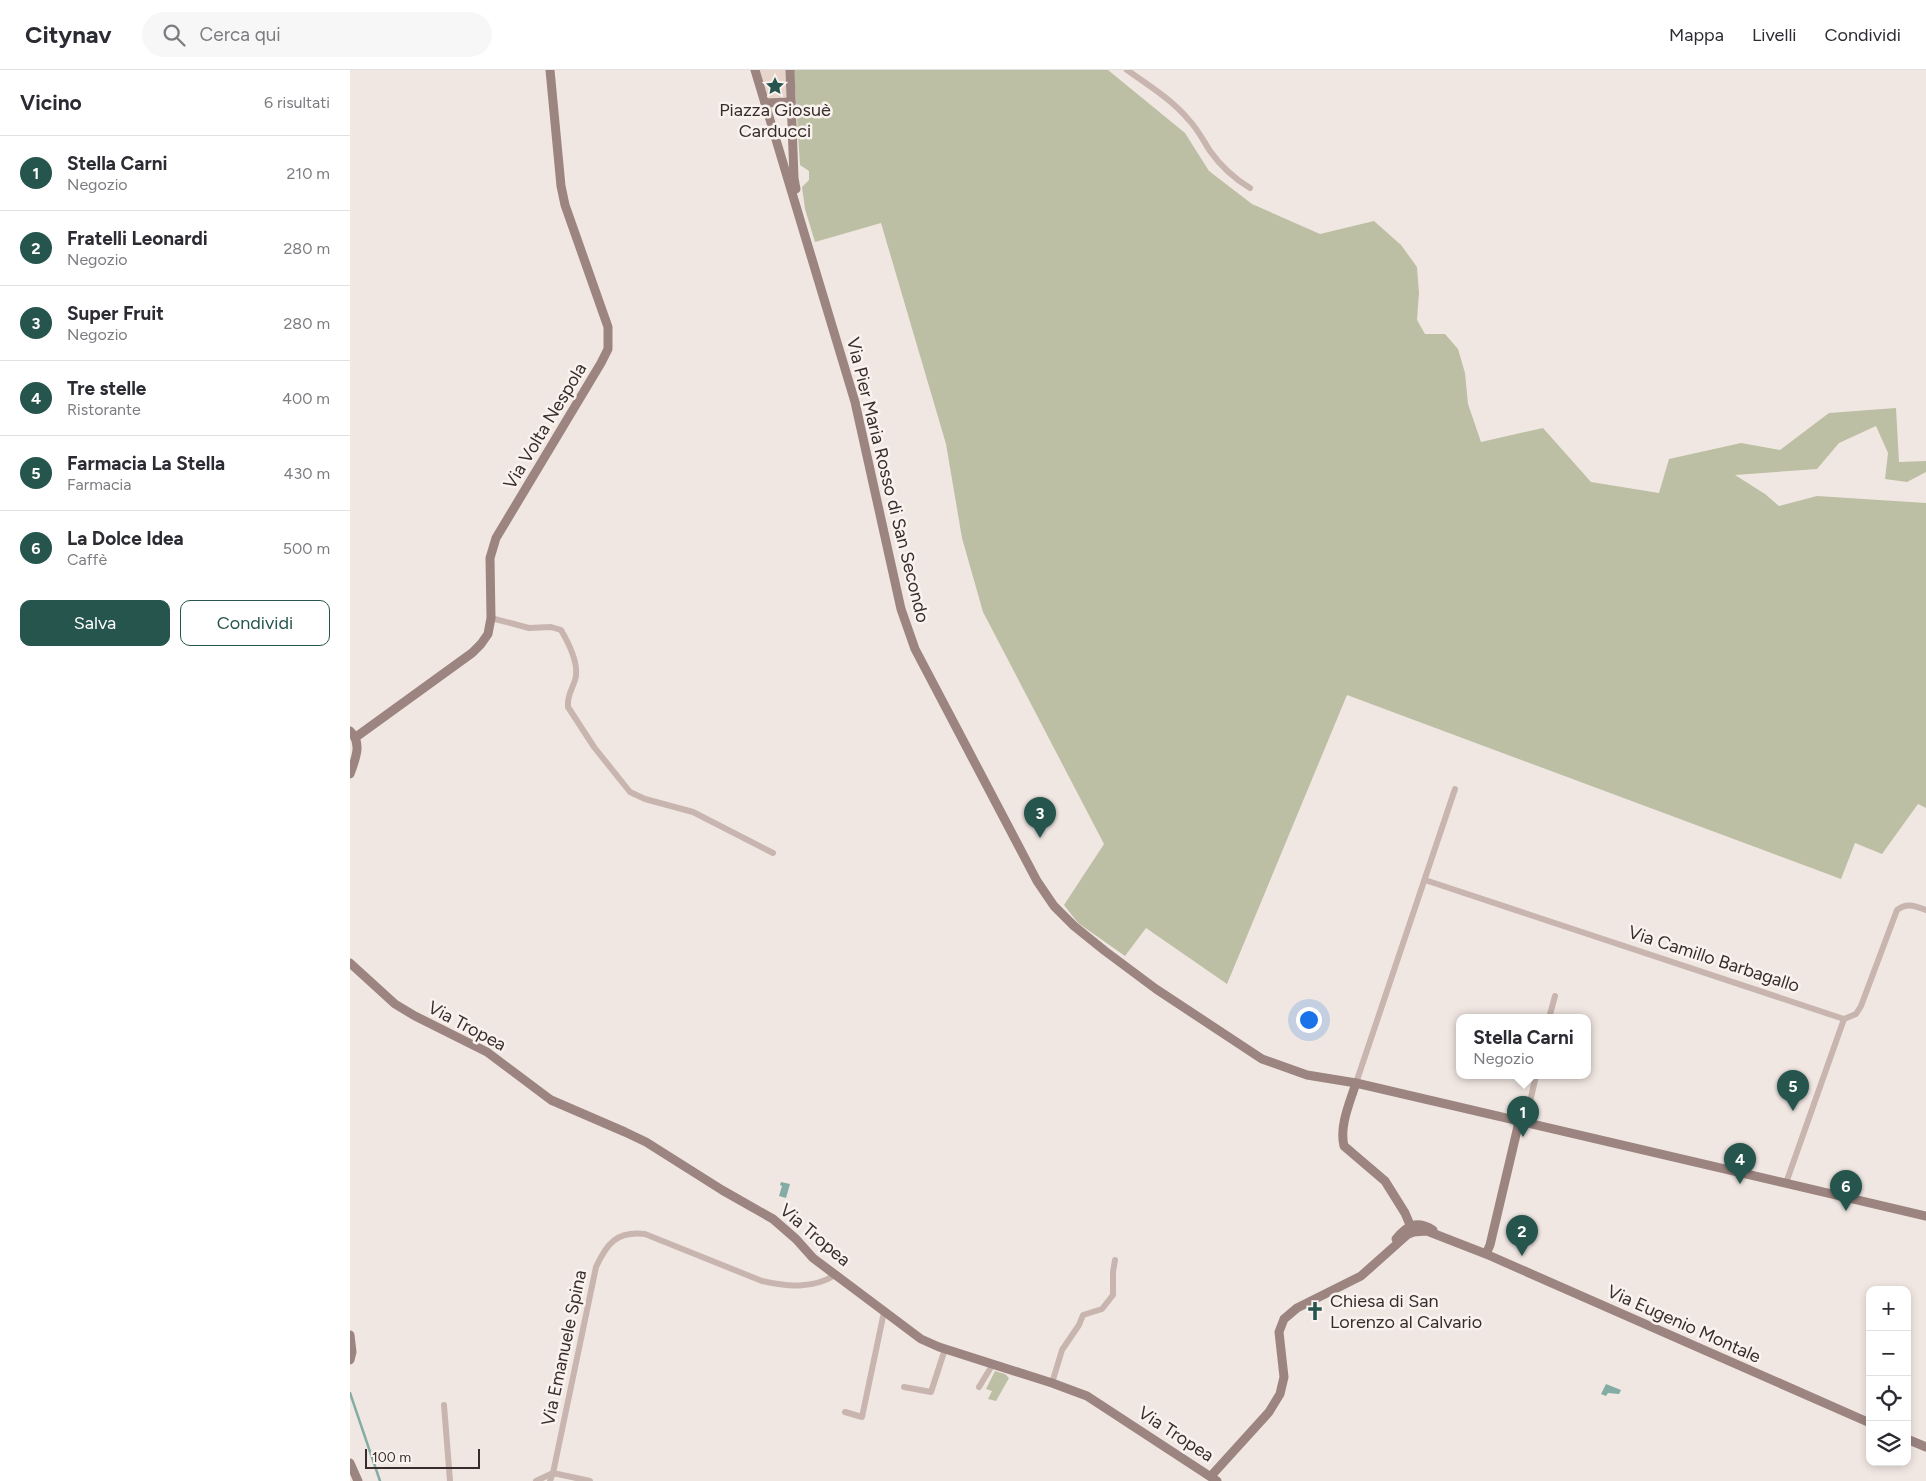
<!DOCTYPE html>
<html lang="it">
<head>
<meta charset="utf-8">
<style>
	body { margin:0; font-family:Figtree,sans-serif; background:#f7f7f7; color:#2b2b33 }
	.controls { position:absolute; right:15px; bottom:15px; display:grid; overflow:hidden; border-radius:10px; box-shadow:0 2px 8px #0003 }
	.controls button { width:45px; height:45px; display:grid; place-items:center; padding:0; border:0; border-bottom:1px solid #e1e1e2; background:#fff; color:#2b2b33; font:25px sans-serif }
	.scale { position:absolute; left:15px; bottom:12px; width:115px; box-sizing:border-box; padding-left:5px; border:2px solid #382d2c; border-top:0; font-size:14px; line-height:18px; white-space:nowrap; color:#382d2c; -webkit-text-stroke:4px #f9f2ee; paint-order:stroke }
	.you { position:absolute; left:958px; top:949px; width:18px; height:18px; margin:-12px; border:4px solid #fff; border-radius:50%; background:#1a73e8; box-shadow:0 0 0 8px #1a73e833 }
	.badge { display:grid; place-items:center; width:32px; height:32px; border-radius:50%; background:#26554e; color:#fff; font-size:16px; font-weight:700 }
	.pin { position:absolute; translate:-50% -41px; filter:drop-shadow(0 1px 2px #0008) }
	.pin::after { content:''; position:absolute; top:26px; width:18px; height:15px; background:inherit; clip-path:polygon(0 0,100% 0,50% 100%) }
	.popup { position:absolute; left:1106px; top:944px; width:135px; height:65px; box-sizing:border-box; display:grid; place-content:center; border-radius:10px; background:#fff; filter:drop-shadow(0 1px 4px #0005); font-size:16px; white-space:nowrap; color:#7c7c81 }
	.popup b { font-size:19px; color:#2b2b33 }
	.popup::after { content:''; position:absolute; left:50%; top:100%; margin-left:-10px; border:10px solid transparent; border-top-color:#fff }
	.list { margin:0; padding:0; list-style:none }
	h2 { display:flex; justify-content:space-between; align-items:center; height:65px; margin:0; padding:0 20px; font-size:21px }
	h2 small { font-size:16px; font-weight:400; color:#7c7c81 }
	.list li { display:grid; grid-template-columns:32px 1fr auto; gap:15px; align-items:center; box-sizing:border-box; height:75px; padding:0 20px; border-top:1px solid #e1e1e2 }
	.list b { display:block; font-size:19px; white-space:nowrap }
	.list p { margin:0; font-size:16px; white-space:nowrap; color:#7c7c81 }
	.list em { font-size:16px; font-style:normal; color:#7c7c81 }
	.actions { display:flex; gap:10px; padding:15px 20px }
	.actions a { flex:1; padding:11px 0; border:1px solid #26554e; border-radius:10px; text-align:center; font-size:18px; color:#26554e }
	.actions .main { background:#26554e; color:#fff }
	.icon { flex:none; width:28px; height:28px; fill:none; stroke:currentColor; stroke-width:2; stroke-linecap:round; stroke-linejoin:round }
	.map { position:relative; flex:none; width:1576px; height:1411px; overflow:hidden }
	header { display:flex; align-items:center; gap:30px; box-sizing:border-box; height:70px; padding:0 25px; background:#fff; border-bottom:1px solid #e1e1e2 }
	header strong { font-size:24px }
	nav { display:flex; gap:28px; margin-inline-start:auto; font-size:18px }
	.search { width:350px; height:45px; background:#f7f7f7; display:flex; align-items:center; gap:12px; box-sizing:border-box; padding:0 18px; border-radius:28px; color:#7c7c81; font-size:19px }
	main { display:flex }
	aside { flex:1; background:#fff }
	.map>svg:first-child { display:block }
</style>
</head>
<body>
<header>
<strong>Citynav</strong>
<div class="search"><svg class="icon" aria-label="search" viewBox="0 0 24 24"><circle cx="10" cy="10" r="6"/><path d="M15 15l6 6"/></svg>Cerca qui</div>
<nav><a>Mappa</a><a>Livelli</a><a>Condividi</a></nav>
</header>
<main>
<aside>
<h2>Vicino<small>6 risultati</small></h2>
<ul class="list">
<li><span class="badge">1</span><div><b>Stella Carni</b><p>Negozio</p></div><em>210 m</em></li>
<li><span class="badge">2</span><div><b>Fratelli Leonardi</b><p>Negozio</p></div><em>280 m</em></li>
<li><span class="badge">3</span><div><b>Super Fruit</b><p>Negozio</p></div><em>280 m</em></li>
<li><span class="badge">4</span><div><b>Tre stelle</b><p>Ristorante</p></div><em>400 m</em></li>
<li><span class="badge">5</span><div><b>Farmacia La Stella</b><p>Farmacia</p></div><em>430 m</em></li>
<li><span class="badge">6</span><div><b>La Dolce Idea</b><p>Caffè</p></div><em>500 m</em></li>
</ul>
<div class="actions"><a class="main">Salva</a><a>Condividi</a></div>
</aside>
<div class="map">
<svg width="1576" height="1411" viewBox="0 0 1576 1411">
	<rect width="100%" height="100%" fill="#f1e7e2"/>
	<g fill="#bcbfa3">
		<path d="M 444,0 L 758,0 L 835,63 L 859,101 L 902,134 L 970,164 L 1024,151 L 1051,175 L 1067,197 L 1069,223 L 1067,250 L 1075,264 L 1095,264 L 1108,279 L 1115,303 L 1118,334 L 1131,372 L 1193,358 L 1241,412 L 1309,423 L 1319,389 L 1391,373 L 1430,380 L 1479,343 L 1546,338 L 1549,392 L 1576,391 L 1576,402 L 1557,412 L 1535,409 L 1538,383 L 1526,356 L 1489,373 L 1467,399 L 1385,405 L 1415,424 L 1429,436 L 1467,426 L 1576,433 L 1576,738 L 1568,734 L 1532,784 L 1505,773 L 1491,809 L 997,625 L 877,914 L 796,858 L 775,886 L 728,853 L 714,835 L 754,774 L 633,542 L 612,468 L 596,374 L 531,153 L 465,172 L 455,139 L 452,117 L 459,110 L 459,101 L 450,95 Z"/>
		<path d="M 645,1301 L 655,1304 L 659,1308 L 646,1331 L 638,1329 L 642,1321 L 636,1319 Z"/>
	</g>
	<path fill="#e7d4cb" d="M 405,0 L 440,0 L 441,32 L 415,33 Z"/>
	<g fill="#84aba4">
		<path d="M 431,1112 L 440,1114 L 436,1128 L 429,1126 L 432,1116 L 430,1115 Z"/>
		<path d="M 1256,1314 L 1271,1320 L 1269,1324 L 1258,1323 L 1256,1326 L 1251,1324 Z"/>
	</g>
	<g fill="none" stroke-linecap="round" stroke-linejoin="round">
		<path stroke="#84aba4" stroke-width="2.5" d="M 0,1323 L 30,1411"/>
		<g stroke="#c8b5af" stroke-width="6">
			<path d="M 777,0 C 798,15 821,29 838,49 C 847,58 853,70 860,81 C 870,95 885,109 900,118"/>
			<path d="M 141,548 L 179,558 L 201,557 L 211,560 C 218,572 230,595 225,610 C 222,620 217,625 218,637 L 244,677 L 280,722 L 295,729 L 343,742 L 423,783"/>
			<path d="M 1075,810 L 1494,949 L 1506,944 L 1511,936 L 1547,840 C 1557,832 1565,836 1576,840"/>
			<path d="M 1199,948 L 1205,926"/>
			<path d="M 1006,1013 L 1105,719"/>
			<path d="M 1175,1053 L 1186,1006"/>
			<path d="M 1436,1113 L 1494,949"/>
			<path d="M 702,1313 L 712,1280 L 729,1255 L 733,1245 L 752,1239 L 763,1225 L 763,1202 L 765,1190"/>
			<path d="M 554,1317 L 581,1322 L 595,1279"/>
			<path d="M 629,1317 L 643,1294"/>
			<path d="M 94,1335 L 100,1411"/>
			<path d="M 495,1342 L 512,1347 L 534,1242"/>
			<path d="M 186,1411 L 203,1403 L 246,1197 C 257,1173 267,1161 295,1164 L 412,1211 C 437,1217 463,1219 485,1205"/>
			<path d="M 200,1411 L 203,1403 L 240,1411"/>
		</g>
		<g stroke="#9c8480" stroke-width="9">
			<path d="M 405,0 L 505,332 L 551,539 L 565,579 L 687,811 L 704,836 L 724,856 L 755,881 L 806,919 L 912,989 L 957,1005 L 1006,1013 L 1576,1146"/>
			<path d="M 440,0 L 444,108 L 446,119"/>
			<path d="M 415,33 L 441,32"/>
			<path d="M 0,661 C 13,673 5,690 0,704"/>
			<path d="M 6,667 L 122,583 L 131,574 L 138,564 L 141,548 L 140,488 L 146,468 L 251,293 L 258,279 L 258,257 L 215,135 L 211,116 L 200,0"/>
			<path d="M 0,893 L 45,934 L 65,946 L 137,982 L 201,1030 L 275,1062 L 296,1072 L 372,1120 L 423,1149 L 446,1169 L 463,1188 L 571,1269 L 589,1277 L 702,1313 L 737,1326 L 867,1411"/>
			<path d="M 1006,1013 C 1000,1032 989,1056 994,1076 L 1035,1111 L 1055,1143 L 1063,1162"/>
			<path d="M 1046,1169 C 1057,1155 1067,1150 1083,1160"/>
			<path d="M 1136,1184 L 1140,1175 L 1169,1052"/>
			<path d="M 0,1265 L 2,1282 L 0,1290"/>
			<path d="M 1557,1369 L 1576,1377"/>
			<path d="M 0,1393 L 8,1411"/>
			<path d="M 861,1406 L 919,1342 L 930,1324 L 934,1307 L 929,1262 L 934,1249 L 947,1238 L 1011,1206 L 1057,1165 L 1063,1162 L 1077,1161 L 1136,1184 L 1520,1353"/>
		</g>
	</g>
	<defs>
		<g id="sight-bare" transform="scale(1.5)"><path d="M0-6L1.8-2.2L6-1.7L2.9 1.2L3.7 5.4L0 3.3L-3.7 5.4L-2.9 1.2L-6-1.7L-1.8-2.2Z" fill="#26554e" stroke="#f9f2ee" stroke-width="2.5" paint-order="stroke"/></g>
		<g id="church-bare" transform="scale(1.5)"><path d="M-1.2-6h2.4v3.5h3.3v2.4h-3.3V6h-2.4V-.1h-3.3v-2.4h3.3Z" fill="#26554e" stroke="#f9f2ee" stroke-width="2.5" paint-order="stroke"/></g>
	</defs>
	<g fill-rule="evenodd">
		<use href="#sight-bare" x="425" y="16"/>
		<use href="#church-bare" x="965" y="1241"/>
	</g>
	<g text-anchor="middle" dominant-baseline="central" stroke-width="5" stroke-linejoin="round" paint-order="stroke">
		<g font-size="18" fill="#382d2c" stroke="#f9f2ee">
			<text x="425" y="40">Piazza Giosuè<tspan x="425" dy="21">Carducci</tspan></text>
			<text x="980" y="1231" text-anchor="start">Chiesa di San<tspan x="980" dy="21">Lorenzo al Calvario</tspan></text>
		</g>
		<g font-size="18" fill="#382d2c" stroke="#f9f2ee">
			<text transform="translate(195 356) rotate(-59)">Via Volta Nespola</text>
			<text transform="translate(538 410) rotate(76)">Via Pier Maria Rosso di San Secondo</text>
			<text transform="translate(1364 889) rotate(18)">Via Camillo Barbagallo</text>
			<text transform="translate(117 956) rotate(28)">Via Tropea</text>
			<text transform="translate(465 1165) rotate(40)">Via Tropea</text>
			<text transform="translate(1334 1254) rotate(24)">Via Eugenio Montale</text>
			<text transform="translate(214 1278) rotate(-78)">Via Emanuele Spina</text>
			<text transform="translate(826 1364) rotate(33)">Via Tropea</text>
		</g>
	</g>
</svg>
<div class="controls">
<button>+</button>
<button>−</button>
<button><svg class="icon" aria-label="locate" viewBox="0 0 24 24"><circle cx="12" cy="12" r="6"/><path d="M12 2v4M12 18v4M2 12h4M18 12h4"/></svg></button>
<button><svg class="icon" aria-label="layers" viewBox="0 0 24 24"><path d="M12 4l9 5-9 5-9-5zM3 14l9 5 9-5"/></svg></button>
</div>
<div class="scale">100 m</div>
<div class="you"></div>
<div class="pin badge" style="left:1173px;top:1067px">1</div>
<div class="popup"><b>Stella Carni</b>Negozio</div>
<div class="pin badge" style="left:1172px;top:1186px">2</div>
<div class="pin badge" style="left:690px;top:768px">3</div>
<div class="pin badge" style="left:1390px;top:1114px">4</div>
<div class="pin badge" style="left:1443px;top:1041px">5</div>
<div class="pin badge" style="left:1496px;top:1141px">6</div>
</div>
</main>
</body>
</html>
